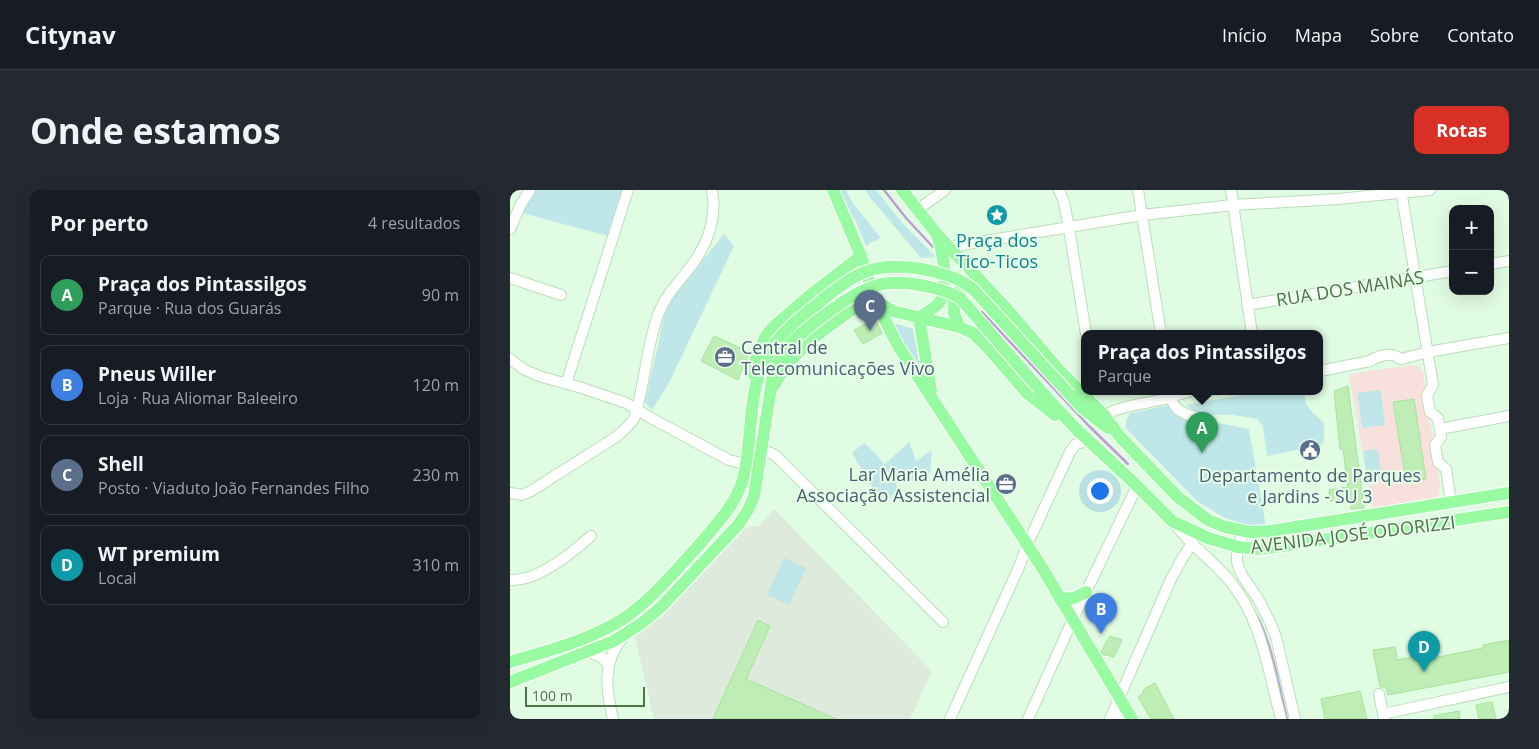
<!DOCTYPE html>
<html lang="pt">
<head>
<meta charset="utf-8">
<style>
	body { margin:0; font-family:"Open Sans",sans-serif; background:#242831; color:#f1f3f6 }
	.controls { position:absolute; right:15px; top:15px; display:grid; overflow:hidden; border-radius:10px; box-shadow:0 5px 20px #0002 }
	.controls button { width:45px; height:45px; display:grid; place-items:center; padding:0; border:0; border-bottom:1px solid #363941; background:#171b24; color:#f1f3f6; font:25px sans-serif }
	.scale { position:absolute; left:15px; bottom:12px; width:120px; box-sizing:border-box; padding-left:5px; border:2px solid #507248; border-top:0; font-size:14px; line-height:18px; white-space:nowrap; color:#507248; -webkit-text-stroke:4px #e6ffe8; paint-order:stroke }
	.you { position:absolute; left:589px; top:300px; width:18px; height:18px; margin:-12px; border:4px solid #fff; border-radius:50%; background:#1a73e8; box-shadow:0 0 0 8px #1a73e833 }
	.badge { display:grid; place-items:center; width:32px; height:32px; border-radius:50%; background:#d93025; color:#fff; font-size:16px; font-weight:700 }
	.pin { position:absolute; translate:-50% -41px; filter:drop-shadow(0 1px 2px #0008) }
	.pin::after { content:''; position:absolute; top:26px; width:18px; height:15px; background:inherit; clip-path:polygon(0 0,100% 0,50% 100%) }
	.popup { position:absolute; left:571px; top:140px; width:242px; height:65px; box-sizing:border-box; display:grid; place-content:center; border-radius:10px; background:#171b24; filter:drop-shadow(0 1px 4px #0005); font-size:16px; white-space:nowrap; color:#9ea1a6 }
	.popup b { font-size:19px; color:#f1f3f6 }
	.popup::after { content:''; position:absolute; left:50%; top:100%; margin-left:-10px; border:10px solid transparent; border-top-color:#171b24 }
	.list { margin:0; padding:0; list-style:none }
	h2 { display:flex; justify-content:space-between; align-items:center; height:65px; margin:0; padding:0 20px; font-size:21px }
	h2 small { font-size:16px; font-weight:400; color:#9ea1a6 }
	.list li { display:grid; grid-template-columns:32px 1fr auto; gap:15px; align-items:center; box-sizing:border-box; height:80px; margin:0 10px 10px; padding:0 10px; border:1px solid #363941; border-radius:10px }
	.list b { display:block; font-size:19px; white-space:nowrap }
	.list p { margin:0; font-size:16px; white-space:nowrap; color:#9ea1a6 }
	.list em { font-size:16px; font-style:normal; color:#9ea1a6 }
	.map { position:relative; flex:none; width:999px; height:529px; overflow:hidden; border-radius:10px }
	header { display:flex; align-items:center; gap:30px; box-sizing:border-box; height:70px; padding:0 25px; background:#171b24; border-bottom:1px solid #363941 }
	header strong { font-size:24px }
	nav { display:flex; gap:28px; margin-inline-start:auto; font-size:18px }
	.intro { display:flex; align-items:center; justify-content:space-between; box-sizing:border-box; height:120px; padding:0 30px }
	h1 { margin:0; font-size:35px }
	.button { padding:12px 22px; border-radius:10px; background:#d93025; color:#fff; font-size:18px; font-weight:700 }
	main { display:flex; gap:30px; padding:0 30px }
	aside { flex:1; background:#171b24; border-radius:10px; box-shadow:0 5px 20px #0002 }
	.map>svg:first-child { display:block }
</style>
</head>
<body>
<header>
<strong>Citynav</strong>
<nav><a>Início</a><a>Mapa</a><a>Sobre</a><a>Contato</a></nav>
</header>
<div class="intro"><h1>Onde estamos</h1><a class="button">Rotas</a></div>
<main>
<aside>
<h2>Por perto<small>4 resultados</small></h2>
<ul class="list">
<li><span class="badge" style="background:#2e9e5b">A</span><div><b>Praça dos Pintassilgos</b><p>Parque · Rua dos Guarás</p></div><em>90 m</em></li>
<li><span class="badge" style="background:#3f7fe0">B</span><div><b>Pneus Willer</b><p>Loja · Rua Aliomar Baleeiro</p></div><em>120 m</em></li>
<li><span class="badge" style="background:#5c6f8a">C</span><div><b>Shell</b><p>Posto · Viaduto João Fernandes Filho</p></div><em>230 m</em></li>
<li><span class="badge" style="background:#0f9aa8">D</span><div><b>WT premium</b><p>Local</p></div><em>310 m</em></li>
</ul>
</aside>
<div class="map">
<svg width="999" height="529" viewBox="0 0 999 529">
	<rect width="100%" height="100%" fill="#e0fce2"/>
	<path fill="#ddeadc" d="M 264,319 L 422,481 L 400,529 L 144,529 L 125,447 L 152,427 L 236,338 L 244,336 L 249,337 Z"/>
	<path fill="#f8e0dd" d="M 901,175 L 907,176 L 913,181 L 930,296 L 929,305 L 924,310 L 863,319 L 839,184 Z"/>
	<g fill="#bfe7e9">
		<path d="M 24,0 L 114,0 L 98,46 L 12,23 Z"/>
		<path d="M 328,0 L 336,0 L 343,13 L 371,48 L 362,52 L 356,56 L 345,29 L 334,12 Z"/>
		<path d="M 356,0 L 366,0 L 394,35 L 426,67 L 411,68 L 358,5 Z"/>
		<path d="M 214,44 L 224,56 L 160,191 L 142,220 L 135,213 L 156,118 L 162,108 Z"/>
		<path d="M 381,132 L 403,139 L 412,188 Z"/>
		<path d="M 871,200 L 875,235 L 852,238 L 847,203 Z"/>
		<path d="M 750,202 L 794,202 L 796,214 L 801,221 L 814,233 L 814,251 L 810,255 L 757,266 L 753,237 L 747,229 C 739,228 731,226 723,225 C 705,224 690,229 676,215 Z"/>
		<path d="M 659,215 L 667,225 L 739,239 L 756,337 L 738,335 L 715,328 L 687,311 L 616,238 L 616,230 L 621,223 Z"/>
		<path d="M 399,252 L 406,271 L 422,260 L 420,284 C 409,291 401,292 389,290 L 386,295 L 388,299 L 377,312 L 362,296 L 342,263 L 354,253 L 368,266 L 374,275 Z"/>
		<path d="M 868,259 L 872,287 L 857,289 L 853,261 Z"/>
		<path d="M 274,368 L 296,378 L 279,415 L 257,405 Z"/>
	</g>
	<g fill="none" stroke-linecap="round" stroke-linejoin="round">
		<g stroke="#c09cd7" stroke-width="2.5">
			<path d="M 374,0 L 396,28 L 423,57"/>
			<path d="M 472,122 L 579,236 L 618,274"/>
			<path d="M 746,424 C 763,456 768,494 777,529"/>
		</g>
	</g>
	<g fill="#beeeb6" stroke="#a5e499">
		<path d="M 365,129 L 372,143 L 353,154 L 344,140 Z"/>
		<path d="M 204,146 L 239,162 L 228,190 L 191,171 Z"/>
		<path d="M 838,196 L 854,318 L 841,319 L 840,308 L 820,311 L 819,300 L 838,297 L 833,259 L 830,259 L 824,201 Z"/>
		<path d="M 904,209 L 916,289 L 896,291 L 883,212 Z"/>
		<path d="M 248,430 L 260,436 L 236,489 L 326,529 L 203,529 Z"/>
		<path d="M 600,446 L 612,450 L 604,467 L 592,464 L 591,462 Z"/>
		<path d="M 999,450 L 999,482 L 878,505 L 876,497 L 870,497 L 863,460 L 885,457 L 887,470 L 903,467 L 901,455 L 916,452 L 919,469 L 973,458 L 973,455 Z"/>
		<path d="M 645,493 L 664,529 L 641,529 L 628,507 L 633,503 L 634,499 Z"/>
		<path d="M 850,501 L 857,529 L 815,529 L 811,509 Z"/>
		<path d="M 982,512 L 986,529 L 969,529 L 966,515 Z"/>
		<path d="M 949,521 L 950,529 L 924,529 L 924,526 Z"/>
	</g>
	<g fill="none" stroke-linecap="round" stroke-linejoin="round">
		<g stroke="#bcddba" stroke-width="12">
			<g id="minor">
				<path d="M 549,0 L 554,12 L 559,38 L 576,144"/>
				<path d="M 628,0 L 651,144"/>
				<path d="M 721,0 L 742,144"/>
				<path d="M 891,0 L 923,195 L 917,206 L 920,222 L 928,228 L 931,247 L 925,255 L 928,272 L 936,279 L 941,313"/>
				<path d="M 407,20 L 435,0"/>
				<path d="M 0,39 L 11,14 L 20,0"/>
				<path d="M 439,57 L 632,25 L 723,15 L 828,9 L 920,0"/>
				<path d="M 980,74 L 999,71"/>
				<path d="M 0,88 L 51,105"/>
				<path d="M 737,115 L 943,81"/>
				<path d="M 0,169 L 15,180 L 32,187 L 72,198 L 116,213 L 139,227 L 219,270 L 236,274"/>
				<path d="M 810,181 L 860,171 C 865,167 876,164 882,165 C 885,165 888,168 891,169 L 918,162 L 999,148"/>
				<path d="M 56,194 L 118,0"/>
				<path d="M 660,202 C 662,218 670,223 685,227"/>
				<path d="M 594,225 C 617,214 635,214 659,208 C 665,206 671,203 678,202"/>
				<path d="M 930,239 L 999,226"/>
				<path d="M 252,259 L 265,265 L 433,432"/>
				<path d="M 0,303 L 12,305 L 21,301 L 106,247 L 117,237 L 124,229 C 135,195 136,158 148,125 C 155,105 170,91 182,75 C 198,53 207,27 202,0"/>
				<path d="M 663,332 C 678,353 701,369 719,390 C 752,429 758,481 771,529"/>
				<path d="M 733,341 C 730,351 726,361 727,371 C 729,386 741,396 748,409 C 755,421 761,434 766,447 L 785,529"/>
				<path d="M 0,390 C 27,392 62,363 81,346"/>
				<path d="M 77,462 C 87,464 94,467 99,476"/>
				<path d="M 869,504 L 874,529"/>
				<path d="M 873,524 L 999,497"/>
				<path d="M 103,529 C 96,500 92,472 113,447"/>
				<path d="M 440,529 L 509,377 L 517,355 L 560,262 L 566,254 L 578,251"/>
				<path d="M 518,529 L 563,429 L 627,296"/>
				<path d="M 600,529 L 661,389 L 672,369 L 682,353"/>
				<path d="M 606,529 L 620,523"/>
			</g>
		</g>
		<g stroke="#fff" stroke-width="14">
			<g id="major">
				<path d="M 323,0 L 351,66 L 365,110 L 388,156 L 531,376 L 622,529"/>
				<path d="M 392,0 L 426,43 L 496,118 L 549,180 L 594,225 L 610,247 L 668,307 L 698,330 L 715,337 L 740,342 L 760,341 L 999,303"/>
				<path d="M 409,127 C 416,123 424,119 429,113 C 440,97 433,63 427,45"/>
				<path d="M 409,127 L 421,201"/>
				<path d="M 449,137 L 444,123 L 444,107 C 449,97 458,96 468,97"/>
				<path d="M 244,185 L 246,167 L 256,146 L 262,138 L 299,106 L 351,66"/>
				<path d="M 264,196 C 282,159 319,136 352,113 L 357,111 L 365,110 L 383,121 L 449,137 L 463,143 L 479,159 L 517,203 L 545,225"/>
				<path d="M 529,199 L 565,238 L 622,291 L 662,331 L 698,348 L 728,357 L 749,359 L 759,358 L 999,322"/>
				<path d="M 560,205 L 572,218 L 598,238"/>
				<path d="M 550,409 L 564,408 L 576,402"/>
				<path d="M 0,472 C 39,460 82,450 116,427 C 144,407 166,380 189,355 C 206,334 225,316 233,289 C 242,254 238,216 250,181 C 253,171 259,163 264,154"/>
				<path d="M 0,492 L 104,451 L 132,433 L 151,417 L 228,335 L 238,320 L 244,306 L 263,185 L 267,174 L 274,161"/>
			</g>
		</g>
		<use href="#minor" stroke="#fff" stroke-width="10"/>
		<use href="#major" stroke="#98fba1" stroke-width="12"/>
		<g stroke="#fff" stroke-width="14" stroke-linecap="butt">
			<g id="major-bridge">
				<path d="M 264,154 C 276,139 290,127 306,115 C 346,82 364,70 417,80 C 434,84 449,88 463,99 L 560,205"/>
				<path d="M 274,161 C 292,140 342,101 368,95 C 390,89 431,97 450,108 L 529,199"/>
			</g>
		</g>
		<use href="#major-bridge" stroke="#98fba1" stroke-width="12"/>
	</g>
	<defs>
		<g id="sight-disc" transform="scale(1.125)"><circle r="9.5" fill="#0f9aa8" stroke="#e6ffe8"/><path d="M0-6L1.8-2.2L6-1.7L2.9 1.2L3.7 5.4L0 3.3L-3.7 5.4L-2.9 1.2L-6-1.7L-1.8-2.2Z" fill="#fff"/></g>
		<g id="office-disc" transform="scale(1.125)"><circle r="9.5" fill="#5c6f8a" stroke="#e6ffe8"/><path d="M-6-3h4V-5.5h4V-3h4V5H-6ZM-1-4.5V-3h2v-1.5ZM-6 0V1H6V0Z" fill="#fff"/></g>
		<g id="civic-disc" transform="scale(1.125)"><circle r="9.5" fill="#5c6f8a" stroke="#e6ffe8"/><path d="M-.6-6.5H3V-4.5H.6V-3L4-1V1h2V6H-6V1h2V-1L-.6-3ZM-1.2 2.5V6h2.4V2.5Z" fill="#fff"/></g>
	</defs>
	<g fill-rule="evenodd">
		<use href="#sight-disc" x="487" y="25"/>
		<use href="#office-disc" x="215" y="167"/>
		<use href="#civic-disc" x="800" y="260"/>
		<use href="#office-disc" x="496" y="294"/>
	</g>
	<g text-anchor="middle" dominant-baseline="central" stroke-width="4" stroke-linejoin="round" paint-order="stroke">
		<g font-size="18" fill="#0d838f" stroke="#e6ffe8">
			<text x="487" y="50">Praça dos<tspan x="487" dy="21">Tico-Ticos</tspan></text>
		</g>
		<g font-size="18" fill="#507248" stroke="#e6ffe8">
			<text transform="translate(840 98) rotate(-9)">RUA DOS MAINÁS</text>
			<text transform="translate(843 344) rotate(-7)">AVENIDA JOSÉ ODORIZZI</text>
		</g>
		<g font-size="18" fill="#4e5e75" stroke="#e6ffe8" text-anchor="start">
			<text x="231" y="157">Central de<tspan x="231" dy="21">Telecomunicações Vivo</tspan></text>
			<text x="480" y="284" text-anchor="end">Lar Maria Amélia<tspan x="480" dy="21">Associação Assistencial</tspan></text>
			<text x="800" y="285" text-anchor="middle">Departamento de Parques<tspan x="800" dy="21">e Jardins - SU 3</tspan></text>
		</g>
	</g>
</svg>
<div class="controls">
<button>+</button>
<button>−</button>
</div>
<div class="scale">100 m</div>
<div class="you"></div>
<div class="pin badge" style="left:692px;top:263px;background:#2e9e5b">A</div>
<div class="popup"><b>Praça dos Pintassilgos</b>Parque</div>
<div class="pin badge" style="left:591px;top:444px;background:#3f7fe0">B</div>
<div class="pin badge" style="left:360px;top:141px;background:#5c6f8a">C</div>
<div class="pin badge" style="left:914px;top:482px;background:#0f9aa8">D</div>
</div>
</main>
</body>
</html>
